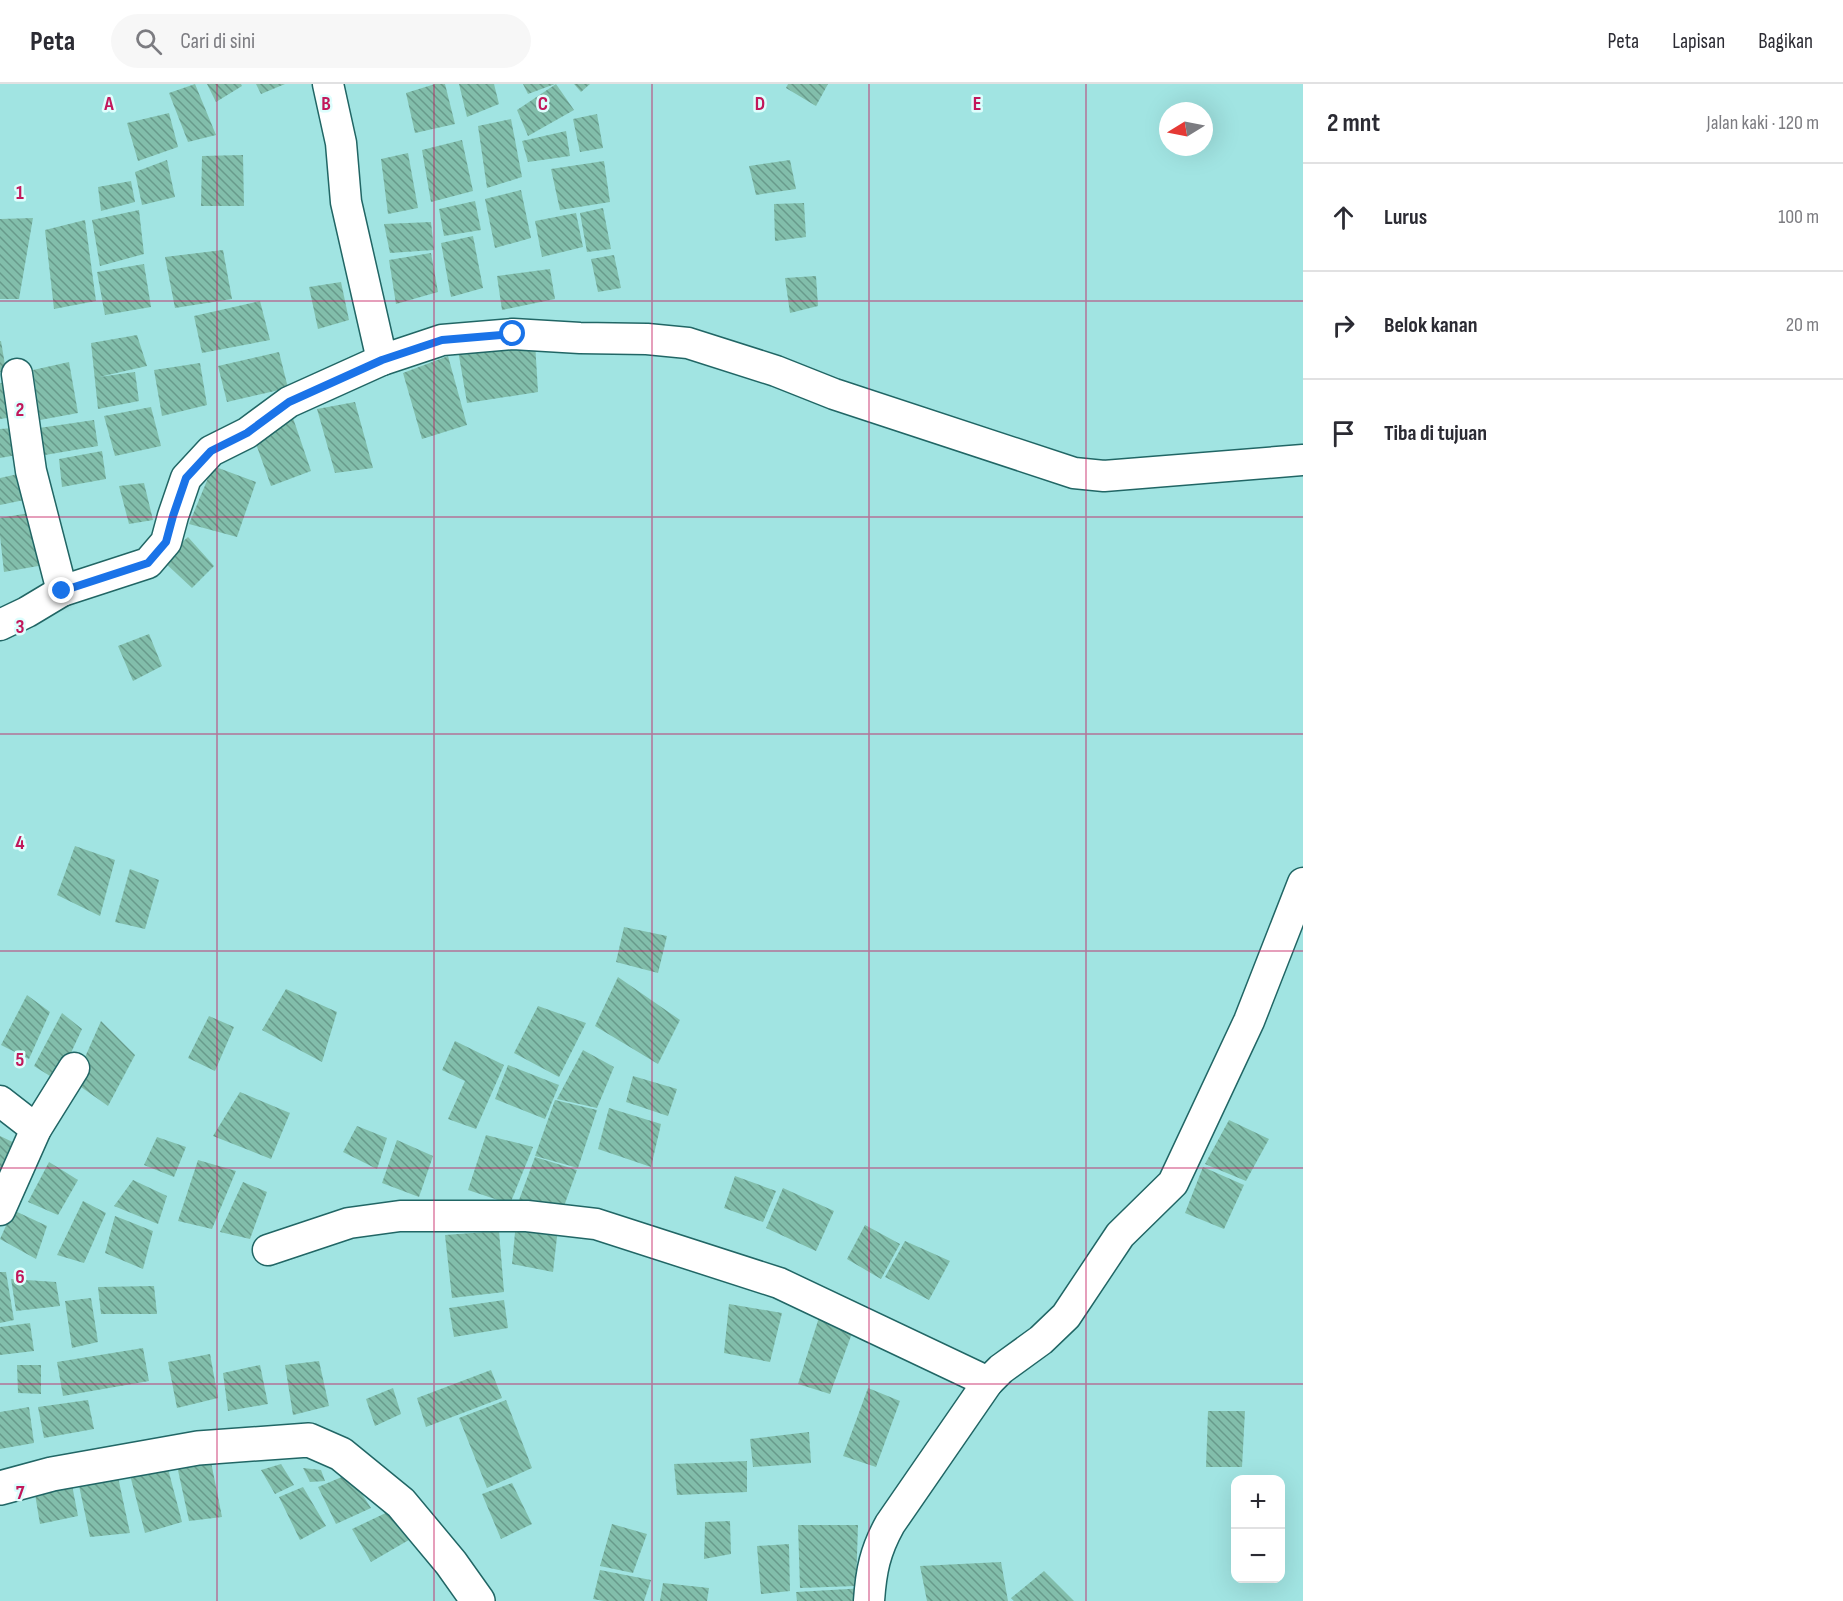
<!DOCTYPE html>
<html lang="id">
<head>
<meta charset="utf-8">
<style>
	body { margin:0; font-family:"Sofia Sans Condensed",sans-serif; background:#f7f7f7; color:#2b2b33 }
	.controls { position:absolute; right:18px; bottom:18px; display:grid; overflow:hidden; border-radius:12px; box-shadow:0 6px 24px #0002 }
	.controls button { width:54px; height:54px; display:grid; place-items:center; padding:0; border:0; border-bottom:2px solid #e1e1e2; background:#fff; color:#2b2b33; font:30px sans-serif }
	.compass { position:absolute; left:1159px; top:18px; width:54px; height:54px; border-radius:50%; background:#fff; box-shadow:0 6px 24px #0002; rotate:260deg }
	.stop { position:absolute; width:18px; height:18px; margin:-14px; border:4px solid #1a73e8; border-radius:50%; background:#fff }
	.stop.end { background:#1a73e8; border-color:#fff; box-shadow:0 2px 6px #0008 }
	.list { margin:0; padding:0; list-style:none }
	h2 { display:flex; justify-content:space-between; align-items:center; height:78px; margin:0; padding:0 24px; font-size:26px }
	h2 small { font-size:20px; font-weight:400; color:#7c7c81 }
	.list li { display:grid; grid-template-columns:39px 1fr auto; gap:18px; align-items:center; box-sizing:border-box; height:108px; padding:0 24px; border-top:2px solid #e1e1e2 }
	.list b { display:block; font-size:22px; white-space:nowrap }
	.list em { font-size:20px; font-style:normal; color:#7c7c81 }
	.icon { flex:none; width:33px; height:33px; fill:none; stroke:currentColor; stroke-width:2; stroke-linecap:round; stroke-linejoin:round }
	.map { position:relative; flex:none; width:1303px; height:1517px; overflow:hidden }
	header { display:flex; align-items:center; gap:36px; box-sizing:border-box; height:84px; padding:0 30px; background:#fff; border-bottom:2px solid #e1e1e2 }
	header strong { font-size:28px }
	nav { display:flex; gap:33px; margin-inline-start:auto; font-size:21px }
	.search { width:420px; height:54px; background:#f7f7f7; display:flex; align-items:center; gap:15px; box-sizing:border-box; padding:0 21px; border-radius:33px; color:#7c7c81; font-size:22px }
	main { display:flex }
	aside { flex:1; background:#fff }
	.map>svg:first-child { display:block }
</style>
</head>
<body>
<header>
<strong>Peta</strong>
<div class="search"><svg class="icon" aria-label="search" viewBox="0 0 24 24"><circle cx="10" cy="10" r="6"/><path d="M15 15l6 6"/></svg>Cari di sini</div>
<nav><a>Peta</a><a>Lapisan</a><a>Bagikan</a></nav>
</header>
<main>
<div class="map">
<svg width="1303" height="1517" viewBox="0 0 1303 1517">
	<defs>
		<pattern id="building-back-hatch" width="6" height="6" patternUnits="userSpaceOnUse" patternTransform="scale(1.5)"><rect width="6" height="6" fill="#82beab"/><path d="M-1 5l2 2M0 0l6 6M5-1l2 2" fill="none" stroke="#689a8b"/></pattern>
	</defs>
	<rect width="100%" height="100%" fill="#a1e4e2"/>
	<g fill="url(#building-back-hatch)">
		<path d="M 195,0 L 216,51 L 188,58 L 169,9 Z"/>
		<path d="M 207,0 L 241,0 L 242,2 L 216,18 Z"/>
		<path d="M 256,0 L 285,0 L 261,10 Z"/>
		<path d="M 435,0 L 445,0 L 455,40 L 415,49 L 406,9 Z"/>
		<path d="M 459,0 L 494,0 L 499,20 L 467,33 Z"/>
		<path d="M 523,0 L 555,0 L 528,10 Z"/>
		<path d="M 556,0 L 574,26 L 528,52 L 517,26 Z"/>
		<path d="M 574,0 L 590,0 L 581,8 Z"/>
		<path d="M 788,0 L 828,0 L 816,22 L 786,4 Z"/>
		<path d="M 169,29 L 178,63 L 138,77 L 127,39 Z"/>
		<path d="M 597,30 L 603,64 L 580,68 L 573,35 Z"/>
		<path d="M 511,35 L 522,93 L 487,104 L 478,42 Z"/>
		<path d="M 566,47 L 570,72 L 528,78 L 522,57 Z"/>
		<path d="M 462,56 L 473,107 L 431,118 L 422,66 Z"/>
		<path d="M 408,69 L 418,124 L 388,130 L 381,75 Z"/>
		<path d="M 243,71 L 244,122 L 201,122 L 202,72 Z"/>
		<path d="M 167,76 L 175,113 L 142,121 L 135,88 Z"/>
		<path d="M 790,76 L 796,105 L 756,111 L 749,82 Z"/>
		<path d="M 604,77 L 610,118 L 560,126 L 551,85 Z"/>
		<path d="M 131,97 L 135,118 L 101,127 L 98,103 Z"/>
		<path d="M 521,106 L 531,154 L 495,164 L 485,115 Z"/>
		<path d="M 475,117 L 481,146 L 444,152 L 439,125 Z"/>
		<path d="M 804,119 L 806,153 L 775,157 L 774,120 Z"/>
		<path d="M 603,124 L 611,165 L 587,168 L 580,129 Z"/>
		<path d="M 139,126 L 144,170 L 100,182 L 92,136 Z"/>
		<path d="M 576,129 L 583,163 L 542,173 L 535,137 Z"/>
		<path d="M 33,134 L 19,215 L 0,215 L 0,135 Z"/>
		<path d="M 85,136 L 96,217 L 54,225 L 45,146 Z"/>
		<path d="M 431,138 L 434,166 L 390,169 L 384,140 Z"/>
		<path d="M 473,152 L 483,204 L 451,213 L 441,159 Z"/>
		<path d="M 223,166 L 232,215 L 175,224 L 165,173 Z"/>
		<path d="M 431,169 L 438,208 L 396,220 L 389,176 Z"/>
		<path d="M 614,171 L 621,204 L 598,208 L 591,175 Z"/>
		<path d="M 144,180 L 151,223 L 105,231 L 97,188 Z"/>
		<path d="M 550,185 L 555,215 L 502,226 L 497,192 Z"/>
		<path d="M 816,192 L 818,222 L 790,229 L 785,194 Z"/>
		<path d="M 341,198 L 349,236 L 318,245 L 309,203 Z"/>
		<path d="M 260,217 L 270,256 L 202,269 L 194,232 Z"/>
		<path d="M 137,251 L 147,282 L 99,293 L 135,288 L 139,317 L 98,325 L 91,259 Z"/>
		<path d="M 0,257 L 1,257 L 6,287 L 0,288 Z"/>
		<path d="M 535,258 L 538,308 L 467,319 L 458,266 Z"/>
		<path d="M 279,268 L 288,304 L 227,318 L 218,282 Z"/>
		<path d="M 448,272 L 467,341 L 422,355 L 403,289 Z"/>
		<path d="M 69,278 L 78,329 L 40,336 L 33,286 Z"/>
		<path d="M 200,279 L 207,321 L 162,332 L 154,286 Z"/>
		<path d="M 13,298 L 21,332 L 0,335 L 0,299 Z"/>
		<path d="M 355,318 L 373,384 L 335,389 L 317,325 Z"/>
		<path d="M 151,323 L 161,362 L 115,372 L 104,332 Z"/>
		<path d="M 292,331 L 311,387 L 271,402 L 255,357 Z"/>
		<path d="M 94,336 L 98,362 L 45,371 L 39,344 Z"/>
		<path d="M 14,344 L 17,371 L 0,374 L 0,345 Z"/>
		<path d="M 102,367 L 106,395 L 62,403 L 59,375 Z"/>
		<path d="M 213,382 L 256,398 L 237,453 L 189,440 Z"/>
		<path d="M 27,388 L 29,415 L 0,421 L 0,394 Z"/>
		<path d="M 144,399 L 153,436 L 129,440 L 119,402 Z"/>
		<path d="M 35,428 L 44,481 L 4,488 L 0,452 L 0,434 Z"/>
		<path d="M 188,453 L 214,482 L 192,504 L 162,476 Z"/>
		<path d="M 149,550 L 162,582 L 133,597 L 118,562 Z"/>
		<path d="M 75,762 L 115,776 L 100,832 L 57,811 Z"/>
		<path d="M 130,785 L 159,796 L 145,845 L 115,838 Z"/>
		<path d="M 624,843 L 667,852 L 658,889 L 616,878 Z"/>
		<path d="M 618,893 L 680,936 L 658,980 L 595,942 Z"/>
		<path d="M 286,905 L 337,928 L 322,978 L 262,946 Z"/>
		<path d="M 27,911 L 50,928 L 29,975 L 1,961 Z"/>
		<path d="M 538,922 L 586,939 L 559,993 L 514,969 Z"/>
		<path d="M 62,929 L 82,945 L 58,997 L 34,982 Z"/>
		<path d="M 209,932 L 234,943 L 215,987 L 188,974 Z"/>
		<path d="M 101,937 L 135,971 L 108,1022 L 74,998 Z"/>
		<path d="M 455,957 L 504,981 L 476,1045 L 448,1035 L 465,997 L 442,986 Z"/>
		<path d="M 583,966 L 614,983 L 597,1024 L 557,1015 Z"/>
		<path d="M 508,981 L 559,1001 L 545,1035 L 495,1015 Z"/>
		<path d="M 633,992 L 677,1005 L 668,1032 L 626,1018 Z"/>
		<path d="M 240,1008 L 290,1029 L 271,1075 L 213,1052 Z"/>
		<path d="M 555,1016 L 597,1026 L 578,1084 L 535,1072 Z"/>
		<path d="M 609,1024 L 661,1040 L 651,1083 L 598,1065 Z"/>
		<path d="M 1229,1036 L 1269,1055 L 1246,1097 L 1205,1080 Z"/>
		<path d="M 357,1042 L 387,1054 L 377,1085 L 343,1068 Z"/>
		<path d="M 486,1051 L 533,1063 L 510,1120 L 468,1106 Z"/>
		<path d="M 0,1052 L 21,1062 L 0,1105 Z"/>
		<path d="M 157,1053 L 186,1063 L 174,1093 L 144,1081 Z"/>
		<path d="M 397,1056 L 433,1072 L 419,1113 L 382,1099 Z"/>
		<path d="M 535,1073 L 577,1086 L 563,1125 L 519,1116 Z"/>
		<path d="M 198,1076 L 236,1087 L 212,1145 L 178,1137 Z"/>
		<path d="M 49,1078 L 78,1096 L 58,1131 L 28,1118 Z"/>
		<path d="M 1203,1083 L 1244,1101 L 1224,1145 L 1185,1129 Z"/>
		<path d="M 735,1092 L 776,1107 L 763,1138 L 724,1124 Z"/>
		<path d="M 133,1096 L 167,1112 L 158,1140 L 114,1122 Z"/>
		<path d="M 243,1098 L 267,1108 L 250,1155 L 220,1148 Z"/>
		<path d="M 783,1104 L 834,1127 L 816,1167 L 766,1144 Z"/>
		<path d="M 83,1117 L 106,1129 L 84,1179 L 57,1171 Z"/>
		<path d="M 13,1126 L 47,1142 L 36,1175 L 0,1155 Z"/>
		<path d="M 115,1132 L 153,1147 L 143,1185 L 105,1169 Z"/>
		<path d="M 516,1138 L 558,1144 L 553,1188 L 512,1180 Z"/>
		<path d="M 865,1141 L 900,1160 L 881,1195 L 847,1175 Z"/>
		<path d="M 499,1147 L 504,1208 L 452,1214 L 445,1151 Z"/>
		<path d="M 905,1157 L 950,1177 L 929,1216 L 885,1193 Z"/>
		<path d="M 0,1188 L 6,1188 L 14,1236 L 0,1239 Z"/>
		<path d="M 11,1195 L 56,1198 L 60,1222 L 16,1227 Z"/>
		<path d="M 154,1202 L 157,1230 L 101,1230 L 98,1203 Z"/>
		<path d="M 91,1214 L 98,1258 L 72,1264 L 65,1217 Z"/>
		<path d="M 504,1216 L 508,1244 L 454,1253 L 449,1224 Z"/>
		<path d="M 729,1220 L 782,1229 L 770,1278 L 724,1269 Z"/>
		<path d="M 822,1224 L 855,1241 L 830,1310 L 798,1300 Z"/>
		<path d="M 30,1239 L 34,1267 L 0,1271 L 0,1243 Z"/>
		<path d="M 143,1264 L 149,1297 L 63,1312 L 57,1278 Z"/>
		<path d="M 210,1270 L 218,1314 L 177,1324 L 168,1278 Z"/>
		<path d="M 319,1277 L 329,1322 L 293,1331 L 285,1281 Z"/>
		<path d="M 17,1281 L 41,1281 L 41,1310 L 18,1309 Z"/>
		<path d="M 260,1281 L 268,1320 L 228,1327 L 223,1289 Z"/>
		<path d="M 491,1286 L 502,1314 L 426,1343 L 417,1314 Z"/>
		<path d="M 393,1304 L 401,1330 L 375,1342 L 366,1315 Z"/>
		<path d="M 868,1304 L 900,1317 L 876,1383 L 843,1372 Z"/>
		<path d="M 88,1316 L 94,1345 L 44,1354 L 38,1323 Z"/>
		<path d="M 506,1316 L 532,1384 L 487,1404 L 459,1334 Z"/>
		<path d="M 29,1323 L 34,1359 L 0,1365 L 0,1328 Z"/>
		<path d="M 1208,1327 L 1245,1327 L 1242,1383 L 1206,1383 Z"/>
		<path d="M 809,1348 L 811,1379 L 753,1383 L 750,1355 Z"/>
		<path d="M 210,1373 L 222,1433 L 189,1437 L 176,1377 Z"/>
		<path d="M 747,1377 L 747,1408 L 677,1411 L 674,1380 Z"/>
		<path d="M 281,1380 L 294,1401 L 275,1410 L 261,1386 Z"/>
		<path d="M 167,1381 L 182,1438 L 145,1449 L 129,1387 Z"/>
		<path d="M 303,1384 L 321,1386 L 325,1397 L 310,1398 Z"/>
		<path d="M 349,1390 L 371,1424 L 336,1440 L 318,1403 Z"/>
		<path d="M 118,1393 L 130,1449 L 90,1453 L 78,1397 Z"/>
		<path d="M 512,1399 L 532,1440 L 501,1455 L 482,1410 Z"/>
		<path d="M 72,1401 L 78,1432 L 40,1440 L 34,1404 Z"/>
		<path d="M 303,1403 L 326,1442 L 300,1456 L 279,1413 Z"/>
		<path d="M 392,1426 L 414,1453 L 371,1478 L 352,1445 Z"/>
		<path d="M 730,1437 L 731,1470 L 704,1475 L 705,1438 Z"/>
		<path d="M 612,1440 L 647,1450 L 633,1489 L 600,1482 Z"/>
		<path d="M 798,1441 L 858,1441 L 856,1502 L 800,1504 Z"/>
		<path d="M 789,1460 L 790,1507 L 761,1510 L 757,1462 Z"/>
		<path d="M 1001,1478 L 1008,1517 L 927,1517 L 920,1482 Z"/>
		<path d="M 600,1486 L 651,1496 L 644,1517 L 604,1517 L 593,1515 Z"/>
		<path d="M 1044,1487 L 1074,1517 L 1014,1517 L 1011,1514 Z"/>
		<path d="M 663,1499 L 709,1504 L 707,1517 L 660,1517 Z"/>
		<path d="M 866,1504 L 865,1517 L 797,1517 L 796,1508 Z"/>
	</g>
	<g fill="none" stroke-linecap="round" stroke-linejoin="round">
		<g stroke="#216665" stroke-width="33">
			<g id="street">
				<path d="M 328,0 L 341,59 L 346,118 L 382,276"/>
				<path d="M 17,290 L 31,387 L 62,507"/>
				<path d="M 0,541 L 27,528 L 62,507 L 148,479 L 166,458 L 173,432 L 186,394 L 211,367 L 247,349 L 289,318 L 382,276 L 442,256 L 513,250 L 580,254 L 647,255 L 688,259 L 776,287 L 834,310 L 1074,389 L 1104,392 L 1303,376"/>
				<path d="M 0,1017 L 36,1045"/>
				<path d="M 0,1126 L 36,1045 L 74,984"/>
				<path d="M 268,1166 L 349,1139 L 400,1132 L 527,1132 L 596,1140 L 779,1199 L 988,1298"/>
				<path d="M 869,1517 C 871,1487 875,1467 890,1440 L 988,1298 L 1001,1285 L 1041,1256 L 1066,1232 L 1120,1151 L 1173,1099 L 1249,937 L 1303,799"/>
			</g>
		</g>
		<g stroke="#216665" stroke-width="36">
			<path id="secondary" d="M 0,1404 L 52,1390 L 198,1364 L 309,1356 L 341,1370 L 401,1419 L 451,1479 L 478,1517"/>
		</g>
		<use href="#street" stroke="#fff" stroke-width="30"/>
		<use href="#secondary" stroke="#fff" stroke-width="33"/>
	</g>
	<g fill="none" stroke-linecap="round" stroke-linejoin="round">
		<path stroke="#1a73e8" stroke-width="8" d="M 62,507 L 148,479 L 166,458 L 173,432 L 186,394 L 211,367 L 247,349 L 289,318 L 382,276 L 442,256 L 513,250"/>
	</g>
	<path fill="none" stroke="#c2185b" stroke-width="1.5" stroke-opacity="0.55" d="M 217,0 L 217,1517M 434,0 L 434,1517M 652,0 L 652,1517M 869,0 L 869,1517M 1086,0 L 1086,1517M 0,217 L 1303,217M 0,433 L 1303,433M 0,650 L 1303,650M 0,867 L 1303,867M 0,1084 L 1303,1084M 0,1300 L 1303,1300"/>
	<g font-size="20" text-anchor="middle" font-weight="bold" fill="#c2185b" stroke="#defefd" stroke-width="5" stroke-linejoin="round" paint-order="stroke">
		<text x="109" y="26">A</text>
		<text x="326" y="26">B</text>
		<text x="543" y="26">C</text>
		<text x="760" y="26">D</text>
		<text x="977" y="26">E</text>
		<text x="20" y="115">1</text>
		<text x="20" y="332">2</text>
		<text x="20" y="549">3</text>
		<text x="20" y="765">4</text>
		<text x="20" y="982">5</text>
		<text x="20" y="1199">6</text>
		<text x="20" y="1415">7</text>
	</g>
</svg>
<div class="controls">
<button>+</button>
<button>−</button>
</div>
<svg class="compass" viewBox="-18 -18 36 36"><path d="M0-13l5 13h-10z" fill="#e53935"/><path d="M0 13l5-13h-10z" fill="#7c7c81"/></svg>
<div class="stop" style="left:513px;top:250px"></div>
<div class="stop end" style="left:62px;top:507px"></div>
</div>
<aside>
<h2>2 mnt<small>Jalan kaki · 120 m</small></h2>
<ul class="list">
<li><svg class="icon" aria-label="ahead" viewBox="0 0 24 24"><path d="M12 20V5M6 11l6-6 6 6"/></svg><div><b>Lurus</b></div><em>100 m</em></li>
<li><svg class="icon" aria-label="right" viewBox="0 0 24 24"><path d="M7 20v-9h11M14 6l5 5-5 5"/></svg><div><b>Belok kanan</b></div><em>20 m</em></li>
<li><svg class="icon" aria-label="arrive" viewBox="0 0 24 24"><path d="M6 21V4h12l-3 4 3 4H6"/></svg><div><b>Tiba di tujuan</b></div></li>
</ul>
</aside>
</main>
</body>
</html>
